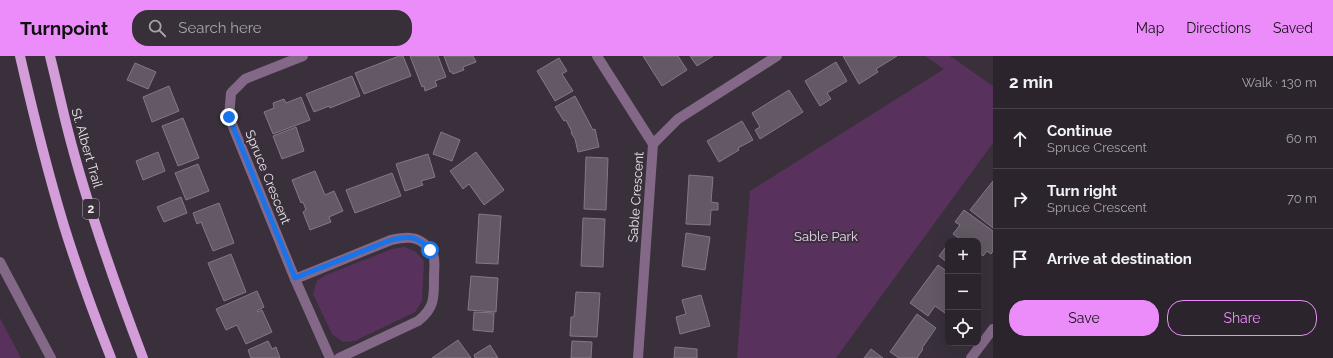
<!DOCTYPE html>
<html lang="en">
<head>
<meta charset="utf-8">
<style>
	body { margin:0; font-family:Raleway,sans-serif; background:#373038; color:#f1f3f6 }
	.controls { position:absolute; right:12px; bottom:12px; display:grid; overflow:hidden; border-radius:8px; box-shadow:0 4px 16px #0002 }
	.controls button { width:36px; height:36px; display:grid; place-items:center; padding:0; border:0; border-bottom:1px solid #474148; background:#2b242c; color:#f1f3f6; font:20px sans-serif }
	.stop { position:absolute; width:12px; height:12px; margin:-9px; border:3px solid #1a73e8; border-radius:50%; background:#fff }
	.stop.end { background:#1a73e8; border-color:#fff; box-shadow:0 1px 4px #0008 }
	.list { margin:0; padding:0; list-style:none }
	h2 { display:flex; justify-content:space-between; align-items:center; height:52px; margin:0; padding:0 16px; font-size:17px }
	h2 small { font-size:13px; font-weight:400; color:#a6a4a9 }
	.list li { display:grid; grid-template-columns:26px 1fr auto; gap:12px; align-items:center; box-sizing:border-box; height:60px; padding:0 16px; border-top:1px solid #474148 }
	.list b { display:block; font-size:15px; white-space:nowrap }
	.list p { margin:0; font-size:13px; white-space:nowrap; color:#a6a4a9 }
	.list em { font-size:13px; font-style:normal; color:#a6a4a9 }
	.actions { display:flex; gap:8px; padding:12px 16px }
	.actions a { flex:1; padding:9px 0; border:1px solid #ec8cfa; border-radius:16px; text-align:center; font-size:14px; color:#ec8cfa }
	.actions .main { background:#ec8cfa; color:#111 }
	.icon { flex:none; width:22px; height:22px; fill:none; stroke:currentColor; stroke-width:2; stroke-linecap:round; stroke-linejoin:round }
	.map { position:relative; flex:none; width:993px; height:302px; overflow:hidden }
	header { display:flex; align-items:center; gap:24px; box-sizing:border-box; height:56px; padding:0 20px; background:#ec8cfa; color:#111 }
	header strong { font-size:19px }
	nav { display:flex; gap:22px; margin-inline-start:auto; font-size:14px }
	.search { width:280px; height:36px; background:#373038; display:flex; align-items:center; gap:10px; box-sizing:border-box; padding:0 14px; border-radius:16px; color:#a6a4a9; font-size:15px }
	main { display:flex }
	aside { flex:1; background:#2b242c }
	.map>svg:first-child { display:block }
</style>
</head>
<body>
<header>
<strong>Turnpoint</strong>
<div class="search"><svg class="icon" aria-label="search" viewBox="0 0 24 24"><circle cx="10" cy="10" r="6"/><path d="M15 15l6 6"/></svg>Search here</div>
<nav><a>Map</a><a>Directions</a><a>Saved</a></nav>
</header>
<main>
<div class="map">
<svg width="993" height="302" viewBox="0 0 993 302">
	<rect width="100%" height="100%" fill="#39303b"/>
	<g fill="#58325d">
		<path d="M 925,0 L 950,0 L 993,30 L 993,87 L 836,302 L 737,302 L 750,135 L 944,13 Z"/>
		<path d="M 405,191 L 416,196 L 424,205 L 422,245 L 415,256 L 355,285 L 343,286 L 332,278 L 313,238 L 317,225 L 326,219 L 392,193 Z"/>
		<path d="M 0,262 L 21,302 L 0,302 Z"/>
	</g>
	<g fill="#635964" stroke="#837884">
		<path d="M 399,0 L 403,0 L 411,20 L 364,38 L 355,17 Z"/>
		<path d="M 410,0 L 438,0 L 446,21 L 435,25 L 437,30 L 425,35 L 424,30 L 422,31 Z"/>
		<path d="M 444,0 L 473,0 L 476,6 L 463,11 L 464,14 L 453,18 L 452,16 L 450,16 Z"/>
		<path d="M 643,0 L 678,0 L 687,14 L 662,30 Z"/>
		<path d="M 690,0 L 713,0 L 697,10 Z"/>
		<path d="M 843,0 L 897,0 L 876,13 L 878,16 L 859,28 Z"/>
		<path d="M 559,2 L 567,15 L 562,18 L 573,35 L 555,45 L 537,15 Z"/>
		<path d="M 836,6 L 847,25 L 827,37 L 831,43 L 820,50 L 805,25 Z"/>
		<path d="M 135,7 L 156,16 L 148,33 L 127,24 Z"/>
		<path d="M 352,20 L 360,40 L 330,52 L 329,50 L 314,56 L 306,38 Z"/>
		<path d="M 169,30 L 179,55 L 152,66 L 143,41 Z"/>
		<path d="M 789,34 L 803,56 L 760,83 L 755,74 L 760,71 L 752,57 Z"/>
		<path d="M 575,40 L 593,74 L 595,73 L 599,91 L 578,96 L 575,83 L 571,77 L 572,76 L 566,64 L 564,65 L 555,51 Z"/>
		<path d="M 301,41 L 310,64 L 273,78 L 264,56 L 274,52 L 273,47 L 284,43 L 286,47 Z"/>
		<path d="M 183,62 L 199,102 L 178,110 L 162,70 Z"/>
		<path d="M 742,65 L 753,84 L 738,92 L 739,94 L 719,106 L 707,85 Z"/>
		<path d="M 296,71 L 304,95 L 282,103 L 273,80 Z"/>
		<path d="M 441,76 L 460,84 L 452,105 L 433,98 Z"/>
		<path d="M 158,96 L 165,115 L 143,124 L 136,105 Z"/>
		<path d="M 476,96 L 504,134 L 484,149 L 469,128 L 463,133 L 450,115 Z"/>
		<path d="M 428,98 L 435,121 L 421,125 L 423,129 L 405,135 L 396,108 Z"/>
		<path d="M 586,101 L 608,102 L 606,154 L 584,153 Z"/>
		<path d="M 198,108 L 209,135 L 186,144 L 175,117 Z"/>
		<path d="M 315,115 L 325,139 L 334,135 L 343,155 L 329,161 L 331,166 L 310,174 L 303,156 L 306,154 L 303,146 L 301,147 L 292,124 Z"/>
		<path d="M 392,117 L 401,140 L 355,157 L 346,134 Z"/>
		<path d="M 689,119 L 713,121 L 711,146 L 718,147 L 718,154 L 711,154 L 710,169 L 686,168 Z"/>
		<path d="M 993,125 L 993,172 L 970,154 Z"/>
		<path d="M 181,141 L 187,157 L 164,166 L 157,151 Z"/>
		<path d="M 219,147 L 234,187 L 213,195 L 201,166 L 197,168 L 193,157 Z"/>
		<path d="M 964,154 L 993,175 L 993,195 L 991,198 L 987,195 L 983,200 L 978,196 L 978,185 L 963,185 L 953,178 L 960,169 L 955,166 Z"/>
		<path d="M 479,158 L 501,160 L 498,208 L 476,207 Z"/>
		<path d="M 583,162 L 605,163 L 603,211 L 581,210 Z"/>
		<path d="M 686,177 L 710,181 L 705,214 L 682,210 Z"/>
		<path d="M 948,188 L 948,207 L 939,200 Z"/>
		<path d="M 231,198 L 246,236 L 224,245 L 208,207 Z"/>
		<path d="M 938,209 L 948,216 L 948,252 L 945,257 L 935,250 L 928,260 L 910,247 Z"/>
		<path d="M 471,220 L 498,222 L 496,256 L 468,254 Z"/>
		<path d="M 257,235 L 264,251 L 257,255 L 258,256 L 262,254 L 272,276 L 246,288 L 237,269 L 226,274 L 216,253 Z"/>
		<path d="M 576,236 L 600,237 L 597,281 L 570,280 L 571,261 L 574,261 Z"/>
		<path d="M 701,239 L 710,270 L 680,278 L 676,261 L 686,258 L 682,244 Z"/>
		<path d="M 474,256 L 494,257 L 493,276 L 473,274 Z"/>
		<path d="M 917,258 L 936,272 L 922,292 L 923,293 L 917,302 L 899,302 L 890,296 Z"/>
		<path d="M 458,284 L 471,302 L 432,302 Z"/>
		<path d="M 268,285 L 272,293 L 276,291 L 280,302 L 251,302 L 248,294 Z"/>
		<path d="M 572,285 L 592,286 L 591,302 L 571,302 Z"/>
		<path d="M 490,289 L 498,302 L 475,302 L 474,299 Z"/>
		<path d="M 675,291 L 697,293 L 697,302 L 674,302 Z"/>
		<path d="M 871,293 L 883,302 L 864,302 Z"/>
	</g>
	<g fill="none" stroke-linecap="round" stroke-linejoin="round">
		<g stroke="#836987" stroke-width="10">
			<path d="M 303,0 L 245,23 L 231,37 L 229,61 L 295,223 L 330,302"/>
			<path d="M 597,0 L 653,88"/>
			<path d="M 0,206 L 51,302"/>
			<path d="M 295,223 L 391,184 C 405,181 417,179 428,191 C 431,194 433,198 434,202 C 435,208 434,215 434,221 C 434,241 435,252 418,265 L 339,302"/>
			<path d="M 638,302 L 653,88 L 678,63 L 777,0"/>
			<path d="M 971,302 L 993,273"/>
		</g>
		<g stroke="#d29dd9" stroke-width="10">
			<path d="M 20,0 C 33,57 47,114 64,170 C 78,215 94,259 111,302"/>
			<path d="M 50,0 C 56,24 61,47 67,71 C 87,150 114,226 143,302"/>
		</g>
	</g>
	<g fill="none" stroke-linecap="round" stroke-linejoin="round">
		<path stroke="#1a73e8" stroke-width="5" d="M 229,61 L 295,222 L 391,184 C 408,180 417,179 430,194"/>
	</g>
	<g text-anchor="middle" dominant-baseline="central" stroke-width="4" stroke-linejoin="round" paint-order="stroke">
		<rect fill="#39303b" stroke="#b7afb8" stroke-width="1" x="83" y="143" width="16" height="20" rx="3"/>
		<g font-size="12" font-weight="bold" fill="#ede6ed">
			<text x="91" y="153">2</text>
		</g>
		<g font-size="13" fill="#ede6ed" stroke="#39303b">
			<text transform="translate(87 92) rotate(74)">St. Albert Trail</text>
			<text transform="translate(268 121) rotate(68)">Spruce Crescent</text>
			<text transform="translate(636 141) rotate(-86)">Sable Crescent</text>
		</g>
		<g font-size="13" fill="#f0d0f4" stroke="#39303b">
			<text x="826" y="180">Sable Park</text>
		</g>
	</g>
</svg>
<div class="controls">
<button>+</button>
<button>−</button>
<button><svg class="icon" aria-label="locate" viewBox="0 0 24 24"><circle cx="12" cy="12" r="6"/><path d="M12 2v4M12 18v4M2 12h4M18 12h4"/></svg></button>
</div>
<div class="stop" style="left:430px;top:194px"></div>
<div class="stop end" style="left:229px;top:61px"></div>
</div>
<aside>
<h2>2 min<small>Walk · 130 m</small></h2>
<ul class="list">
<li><svg class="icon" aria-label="ahead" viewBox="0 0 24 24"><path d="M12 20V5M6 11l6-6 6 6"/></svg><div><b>Continue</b><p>Spruce Crescent</p></div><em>60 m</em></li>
<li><svg class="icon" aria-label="right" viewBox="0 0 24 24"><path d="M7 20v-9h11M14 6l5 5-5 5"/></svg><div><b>Turn right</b><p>Spruce Crescent</p></div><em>70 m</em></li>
<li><svg class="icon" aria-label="arrive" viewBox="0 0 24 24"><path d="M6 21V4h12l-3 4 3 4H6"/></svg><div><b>Arrive at destination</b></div></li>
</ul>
<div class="actions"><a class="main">Save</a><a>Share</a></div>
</aside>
</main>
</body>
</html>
